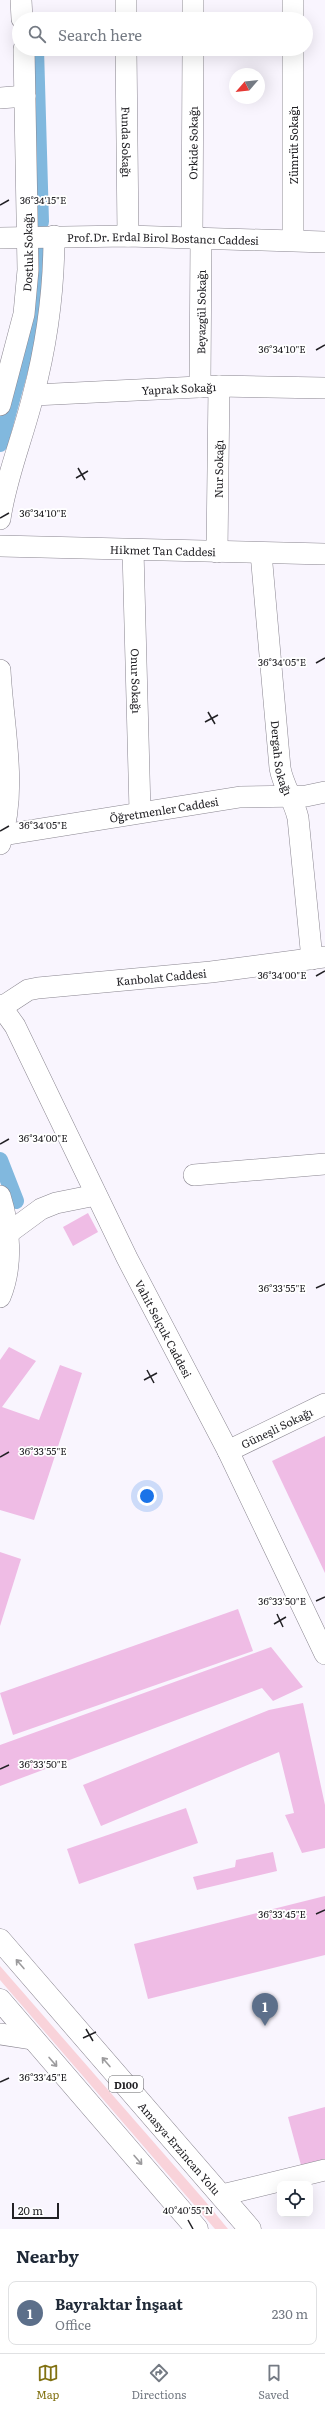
<!DOCTYPE html>
<html lang="en">
<head>
<meta charset="utf-8">
<style>
	body { margin:0; font-family:Literata,serif; background:#f2f2f3; color:#1f2937 }
	.controls { position:absolute; right:12px; bottom:12px; display:grid; overflow:hidden; border-radius:8px; box-shadow:0 4px 16px #0002 }
	.controls button { width:36px; height:36px; display:grid; place-items:center; padding:0; border:0; border-bottom:1px solid #e0e1e3; background:#fff; color:#1f2937; font:20px sans-serif }
	.compass { position:absolute; left:229px; top:68px; width:36px; height:36px; border-radius:50%; background:#fff; box-shadow:0 4px 16px #0002; rotate:242deg }
	.scale { position:absolute; left:12px; bottom:10px; width:47px; box-sizing:border-box; padding-left:4px; border:2px solid #222125; border-top:0; font-size:11px; line-height:14px; white-space:nowrap; color:#222125; -webkit-text-stroke:3px #fff; paint-order:stroke }
	.you { position:absolute; left:147px; top:1496px; width:14px; height:14px; margin:-10px; border:3px solid #fff; border-radius:50%; background:#1a73e8; box-shadow:0 0 0 6px #1a73e833 }
	.badge { display:grid; place-items:center; width:26px; height:26px; border-radius:50%; background:#827213; color:#fff; font-size:13px; font-weight:700 }
	.pin { position:absolute; translate:-50% -33px; filter:drop-shadow(0 1px 2px #0008) }
	.pin::after { content:''; position:absolute; top:21px; width:14px; height:12px; background:inherit; clip-path:polygon(0 0,100% 0,50% 100%) }
	.list { margin:0; padding:0; list-style:none }
	h2 { display:flex; justify-content:space-between; align-items:center; height:52px; margin:0; padding:0 16px; font-size:17px }
	h2 small { font-size:13px; font-weight:400; color:#747a83 }
	.list li { display:grid; grid-template-columns:26px 1fr auto; gap:12px; align-items:center; box-sizing:border-box; height:64px; margin:0 8px 8px; padding:0 8px; border:1px solid #e0e1e3; border-radius:8px }
	.list b { display:block; font-size:15px; white-space:nowrap }
	.list p { margin:0; font-size:13px; white-space:nowrap; color:#747a83 }
	.list em { font-size:13px; font-style:normal; color:#747a83 }
	.icon { flex:none; width:22px; height:22px; fill:none; stroke:currentColor; stroke-width:2; stroke-linecap:round; stroke-linejoin:round }
	.map { position:relative; flex:none; width:325px; height:2229px; overflow:hidden }
	.search { position:absolute; background:#fff; box-shadow:0 4px 16px #0002; left:12px; right:12px; top:12px; height:44px; display:flex; align-items:center; gap:10px; box-sizing:border-box; padding:0 14px; border-radius:22px; color:#747a83; font-size:15px }
	.sheet { height:124px; background:#fff }
	nav { display:flex; justify-content:space-around; align-items:center; box-sizing:border-box; height:56px; border-top:1px solid #e0e1e3; background:#fff; font-size:11px; color:#747a83 }
	nav a { display:grid; justify-items:center; gap:2px }
	nav .on { color:#827213 }
	.map>svg:first-child { display:block }
</style>
</head>
<body>
<div class="map">
<svg width="325" height="2229" viewBox="0 0 325 2229">
	<rect width="100%" height="100%" fill="#f9f5fe"/>
	<path fill="#f9d3da" d="M 0,1966 L 205,2201 L 228,2229 L 215,2229 L 0,1980 Z"/>
	<g fill="none" stroke-linecap="round" stroke-linejoin="round">
		<g stroke="#81b8de" stroke-width="16">
			<path d="M 36,49 L 41,222"/>
			<path d="M 0,444 L 38,304 L 41,250"/>
			<path d="M 0,1160 L 16,1201"/>
		</g>
	</g>
	<g fill="#efbce5">
		<path d="M 88,1213 L 98,1232 L 73,1246 L 63,1227 Z"/>
		<path d="M 9,1347 L 36,1361 L 2,1407 L 39,1420 L 60,1365 L 82,1373 L 34,1520 L 0,1510 L 0,1360 Z"/>
		<path d="M 325,1436 L 325,1573 L 272,1461 Z"/>
		<path d="M 0,1552 L 21,1559 L 0,1626 Z"/>
		<path d="M 238,1609 L 253,1651 L 13,1735 L 0,1693 Z"/>
		<path d="M 271,1647 L 303,1687 L 273,1701 L 262,1688 L 0,1786 L 0,1745 Z"/>
		<path d="M 303,1703 L 325,1805 L 325,1848 L 302,1853 L 285,1815 L 294,1813 L 279,1752 L 101,1826 L 83,1785 L 269,1710 Z"/>
		<path d="M 186,1808 L 198,1843 L 79,1884 L 67,1849 Z"/>
		<path d="M 273,1852 L 277,1871 L 197,1890 L 193,1877 L 235,1867 L 236,1860 Z"/>
		<path d="M 325,1896 L 325,1955 L 148,1999 L 134,1944 Z"/>
		<path d="M 325,2107 L 325,2159 L 301,2165 L 288,2117 Z"/>
	</g>
	<g fill="none" stroke-linecap="round" stroke-linejoin="round">
		<g stroke="#8a8690" stroke-width="22">
			<g id="minor">
				<path d="M 21,0 L 22,19"/>
				<path d="M 126,0 L 126,19"/>
				<path d="M 293,0 L 293,19"/>
				<path d="M 193,19 L 193,0"/>
				<path id="s1" d="M 126,49 L 128,236"/>
				<path d="M 293,49 L 293,240"/>
				<path d="M 0,98 L 25,96"/>
				<path id="s2" d="M 0,238 L 128,236 L 325,242"/>
				<path id="s3" d="M 192,238 L 193,49"/>
				<path id="s4" d="M 200,387 L 201,238"/>
				<path id="s5" d="M 34,395 L 219,386 L 325,388"/>
				<path id="s6" d="M 0,405 L 24,314 L 28,270 L 24,49"/>
				<path d="M 0,519 C 6,477 23,437 33,396 C 47,343 54,290 54,236"/>
				<path id="s7" d="M 0,546 L 325,554"/>
				<path id="s8" d="M 133,550 L 140,811"/>
				<path id="s9" d="M 217,552 L 219,386"/>
				<path id="s10" d="M 261,553 L 280,768 C 283,786 294,800 298,818 L 312,959"/>
				<path d="M 0,670 C 3,728 18,788 0,844"/>
				<path id="s11" d="M 3,835 L 240,797 L 306,796 L 325,792"/>
				<path id="s12" d="M 0,1005 L 15,1026 L 127,1258 L 228,1451 L 325,1654"/>
				<path id="s13" d="M 2,1007 L 28,990 L 38,988 L 211,972 L 325,957"/>
				<path d="M 194,1175 L 325,1164"/>
				<path d="M 0,1196 C 10,1228 13,1266 0,1297"/>
				<path d="M 7,1234 L 41,1209 L 56,1203 L 96,1195"/>
				<path id="s14" d="M 228,1451 L 325,1404"/>
				<path d="M 0,2034 L 33,2039"/>
				<path d="M 222,2195 L 325,2170"/>
			</g>
		</g>
		<g stroke="#8a8690" stroke-width="23">
			<g id="highway">
				<path id="s15" d="M 0,1940 L 250,2229"/>
				<path d="M 0,2000 L 197,2229"/>
			</g>
		</g>
		<use href="#minor" stroke="#fff" stroke-width="21"/>
		<use href="#highway" stroke="#fff" stroke-width="22"/>
	</g>
	<defs><path id="oneway-shaft" d="M-6 0H5M1.5-3L5.5 0L1.5 3" fill="none" stroke-width="1.6" stroke-linecap="round" stroke-linejoin="round"/></defs>
	<g stroke="#9c9b9d">
		<use href="#oneway-shaft" transform="translate(20 1964) rotate(-131)"/>
		<use href="#oneway-shaft" transform="translate(53 2062) rotate(49)"/>
		<use href="#oneway-shaft" transform="translate(106 2062) rotate(-131)"/>
		<use href="#oneway-shaft" transform="translate(138 2160) rotate(49)"/>
	</g>
	<path fill="none" stroke="#222125" stroke-width="1.5" d="M 0,205 L 9,200M 316,350 L 325,345M 78,468 L 85,480M 76,478 L 88,471M 0,518 L 9,513M 316,663 L 325,658M 208,712 L 215,724M 205,722 L 218,715M 0,831 L 9,826M 316,976 L 325,971M 0,1144 L 9,1139M 316,1288 L 325,1284M 147,1370 L 154,1383M 144,1380 L 157,1373M 0,1457 L 9,1452M 316,1601 L 325,1597M 277,1614 L 283,1627M 274,1624 L 286,1617M 0,1769 L 9,1765M 316,1914 L 325,1910M 86,2029 L 93,2041M 83,2038 L 96,2032M 0,2082 L 9,2078M 188,2220 L 193,2229"/>
	<g text-anchor="middle" dominant-baseline="central" stroke-width="3.5" stroke-linejoin="round" paint-order="stroke">
		<rect fill="#fff" stroke="#646466" stroke-width="1" x="109" y="2076" width="34" height="16" rx="3"/>
		<g font-size="10" font-weight="bold" fill="#222125">
			<text x="126" y="2084">D100</text>
		</g>
		<g font-size="11" fill="#222125" stroke="#fff">
			<text stroke="none"><textPath href="#s1" startOffset="93">Funda Sokağı</textPath></text>
			<text stroke="none"><textPath href="#s3" startOffset="95">Orkide Sokağı</textPath></text>
			<text transform="translate(293 145) rotate(-90)">Zümrüt Sokağı</text>
			<text stroke="none"><textPath href="#s2" startOffset="163">Prof.Dr. Erdal Birol Bostancı Caddesi</textPath></text>
			<text stroke="none"><textPath href="#s6" startOffset="156">Dostluk Sokağı</textPath></text>
			<text stroke="none"><textPath href="#s4" startOffset="75">Beyazgül Sokağı</textPath></text>
			<text stroke="none"><textPath href="#s5" startOffset="145">Yaprak Sokağı</textPath></text>
			<text stroke="none"><textPath href="#s9" startOffset="83">Nur Sokağı</textPath></text>
			<text stroke="none"><textPath href="#s7" startOffset="163">Hikmet Tan Caddesi</textPath></text>
			<text stroke="none"><textPath href="#s8" startOffset="131">Onur Sokağı</textPath></text>
			<text stroke="none"><textPath href="#s10" startOffset="206">Dergah Sokağı</textPath></text>
			<text stroke="none"><textPath href="#s11" startOffset="163">Öğretmenler Caddesi</textPath></text>
			<text stroke="none"><textPath href="#s13" startOffset="165">Kanbolat Caddesi</textPath></text>
			<text stroke="none"><textPath href="#s12" startOffset="363">Vahit Selçuk Caddesi</textPath></text>
			<text stroke="none"><textPath href="#s14" startOffset="54">Güneşli Sokağı</textPath></text>
			<text stroke="none"><textPath href="#s15" startOffset="275">Amasya-Erzincan Yolu</textPath></text>
		</g>
	</g>
	<g font-size="10" text-anchor="middle" fill="#222125" stroke="#fff" stroke-width="3.5" stroke-linejoin="round" paint-order="stroke">
		<text x="43" y="204">36°34'15"E</text>
		<text x="282" y="353">36°34'10"E</text>
		<text x="43" y="517">36°34'10"E</text>
		<text x="282" y="666">36°34'05"E</text>
		<text x="43" y="829">36°34'05"E</text>
		<text x="282" y="979">36°34'00"E</text>
		<text x="43" y="1142">36°34'00"E</text>
		<text x="282" y="1292">36°33'55"E</text>
		<text x="43" y="1455">36°33'55"E</text>
		<text x="282" y="1605">36°33'50"E</text>
		<text x="43" y="1768">36°33'50"E</text>
		<text x="282" y="1918">36°33'45"E</text>
		<text x="43" y="2081">36°33'45"E</text>
		<text x="188" y="2214">40°40'55"N</text>
	</g>
</svg>
<div class="controls">
<button><svg class="icon" aria-label="locate" viewBox="0 0 24 24"><circle cx="12" cy="12" r="6"/><path d="M12 2v4M12 18v4M2 12h4M18 12h4"/></svg></button>
</div>
<svg class="compass" viewBox="-18 -18 36 36"><path d="M0-13l5 13h-10z" fill="#e53935"/><path d="M0 13l5-13h-10z" fill="#747a83"/></svg>
<div class="scale">20 m</div>
<div class="you"></div>
<div class="pin badge" style="left:265px;top:2026px;background:#5c6f8a">1</div>
<div class="search"><svg class="icon" aria-label="search" viewBox="0 0 24 24"><circle cx="10" cy="10" r="6"/><path d="M15 15l6 6"/></svg>Search here</div>
</div>
<section class="sheet">
<h2>Nearby<small></small></h2>
<ul class="list">
<li><span class="badge" style="background:#5c6f8a">1</span><div><b>Bayraktar İnşaat</b><p>Office</p></div><em>230 m</em></li>
</ul>
</section>
<nav>
<a class="on"><svg class="icon" aria-label="map" viewBox="0 0 24 24"><path d="M3 6l6-2 6 2 6-2v14l-6 2-6-2-6 2zM9 4v14M15 6v14"/></svg>Map</a>
<a><svg class="icon" aria-label="directions" viewBox="0 0 24 24"><path d="M12 3l9 9-9 9-9-9zM9 14v-3h6M13 9l2 2-2 2"/></svg>Directions</a>
<a><svg class="icon" aria-label="saved" viewBox="0 0 24 24"><path d="M7 4h10v16l-5-4-5 4z"/></svg>Saved</a>
</nav>
</body>
</html>
